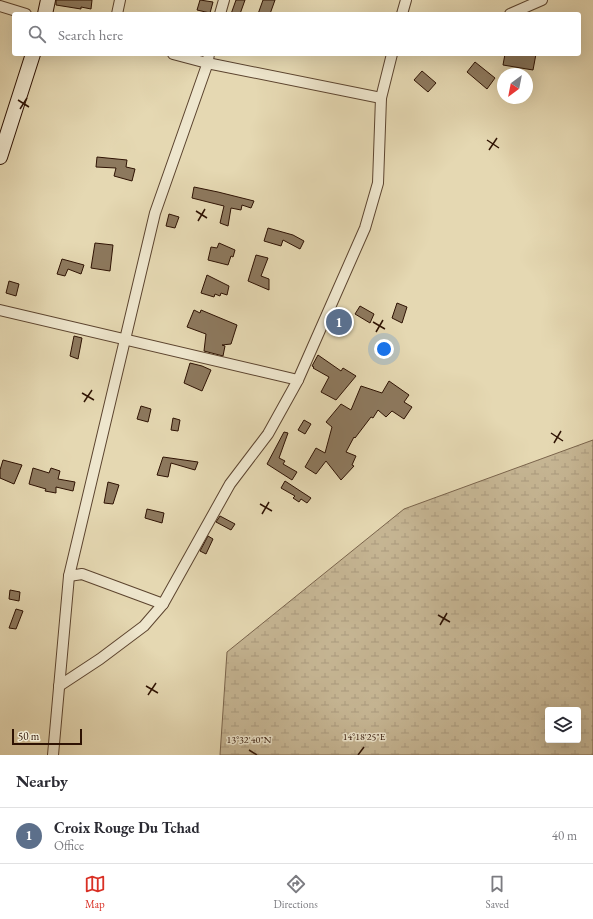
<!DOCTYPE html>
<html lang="en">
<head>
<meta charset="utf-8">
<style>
	body { margin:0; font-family:"EB Garamond",serif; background:#f2f2f3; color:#2b2b33 }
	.controls { position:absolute; right:12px; bottom:12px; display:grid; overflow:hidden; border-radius:4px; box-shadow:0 4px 16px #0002 }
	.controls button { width:36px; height:36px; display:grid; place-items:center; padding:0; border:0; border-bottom:1px solid #e1e1e2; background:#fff; color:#2b2b33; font:20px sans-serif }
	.compass { position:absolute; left:497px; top:68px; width:36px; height:36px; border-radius:50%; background:#fff; box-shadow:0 4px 16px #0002; rotate:212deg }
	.scale { position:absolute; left:12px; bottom:10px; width:70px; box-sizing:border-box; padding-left:4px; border:2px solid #2e1203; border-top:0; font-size:11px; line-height:14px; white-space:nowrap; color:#2e1203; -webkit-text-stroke:3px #eee6cd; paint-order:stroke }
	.you { position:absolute; left:384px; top:349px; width:14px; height:14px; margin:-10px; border:3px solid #fff; border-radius:50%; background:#1a73e8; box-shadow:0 0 0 6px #1a73e833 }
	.badge { display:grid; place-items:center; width:26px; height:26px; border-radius:50%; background:#d93025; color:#fff; font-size:13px; font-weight:700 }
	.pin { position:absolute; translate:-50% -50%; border:2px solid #fff; box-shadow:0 1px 4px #0006 }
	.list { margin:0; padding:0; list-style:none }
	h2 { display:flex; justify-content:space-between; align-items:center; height:52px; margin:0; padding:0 16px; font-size:17px }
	h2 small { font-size:13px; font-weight:400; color:#7c7c81 }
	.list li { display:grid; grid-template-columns:26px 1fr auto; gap:12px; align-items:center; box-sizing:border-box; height:56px; padding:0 16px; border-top:1px solid #e1e1e2 }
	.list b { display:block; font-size:15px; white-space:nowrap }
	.list p { margin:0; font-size:13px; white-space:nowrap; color:#7c7c81 }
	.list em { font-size:13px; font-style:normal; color:#7c7c81 }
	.icon { flex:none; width:22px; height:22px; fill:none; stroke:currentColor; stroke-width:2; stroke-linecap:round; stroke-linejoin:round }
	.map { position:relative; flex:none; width:593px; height:755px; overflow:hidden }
	.search { position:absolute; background:#fff; box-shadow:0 4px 16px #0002; left:12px; right:12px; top:12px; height:44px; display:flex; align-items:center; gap:10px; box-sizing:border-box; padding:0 14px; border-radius:4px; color:#7c7c81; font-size:15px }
	.sheet { height:108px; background:#fff }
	nav { display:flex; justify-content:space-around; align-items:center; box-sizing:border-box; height:56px; border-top:1px solid #e1e1e2; background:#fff; font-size:11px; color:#7c7c81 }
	nav a { display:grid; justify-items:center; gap:2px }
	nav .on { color:#d93025 }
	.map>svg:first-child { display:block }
</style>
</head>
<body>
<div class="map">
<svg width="593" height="755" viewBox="0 0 593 755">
	<defs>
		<pattern id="wetland-marsh" width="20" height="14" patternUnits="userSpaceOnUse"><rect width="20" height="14" fill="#c6b694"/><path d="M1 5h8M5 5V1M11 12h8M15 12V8" fill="none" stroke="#aa9b7e"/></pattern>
	</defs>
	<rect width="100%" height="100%" fill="#e5d8b2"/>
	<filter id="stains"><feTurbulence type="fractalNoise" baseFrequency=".005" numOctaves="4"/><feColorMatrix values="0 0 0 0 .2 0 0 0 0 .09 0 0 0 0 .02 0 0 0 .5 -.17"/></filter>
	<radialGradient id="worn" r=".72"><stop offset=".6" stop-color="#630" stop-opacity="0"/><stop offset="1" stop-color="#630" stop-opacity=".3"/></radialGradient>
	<path fill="url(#wetland-marsh)" stroke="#7a644c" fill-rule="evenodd" d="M 593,440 L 593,755 L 220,755 L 227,652 L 404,509 ZM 548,710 L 578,710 L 578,740 L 548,740 Z"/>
	<g fill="#8d795e" stroke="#2e1203">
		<path d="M 56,0 L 92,0 L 91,9 L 81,7 L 81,9 L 56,5 Z"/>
		<path d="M 200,0 L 213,2 L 210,13 L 197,10 Z"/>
		<path d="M 236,0 L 245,0 L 240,14 L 231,14 Z"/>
		<path d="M 263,0 L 275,0 L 270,14 L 258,14 Z"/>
		<path d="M 505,54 L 536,54 L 533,70 L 503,65 Z"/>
		<path d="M 475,62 L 495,78 L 487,89 L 467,72 Z"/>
		<path d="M 422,71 L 436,83 L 428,92 L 414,80 Z"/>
		<path d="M 97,157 L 127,160 L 126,167 L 135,169 L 132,181 L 114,176 L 116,168 L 96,167 Z"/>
		<path d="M 194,187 L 218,192 L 254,201 L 251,208 L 242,205 L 241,210 L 231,208 L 228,226 L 220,223 L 224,206 L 192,198 Z"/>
		<path d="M 169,214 L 179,217 L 175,228 L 166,226 Z"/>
		<path d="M 268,228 L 293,235 L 304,241 L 300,249 L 283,240 L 281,246 L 264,241 Z"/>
		<path d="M 95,243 L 113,245 L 110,271 L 91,268 Z"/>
		<path d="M 219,243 L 235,250 L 233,257 L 231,256 L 228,265 L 208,260 L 211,247 L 217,248 Z"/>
		<path d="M 256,255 L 268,258 L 261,276 L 269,279 L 269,290 L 248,281 Z"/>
		<path d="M 62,259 L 84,265 L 81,274 L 68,269 L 65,276 L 57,274 Z"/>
		<path d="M 207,275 L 229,286 L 227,295 L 221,293 L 220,296 L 215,294 L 214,297 L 201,293 Z"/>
		<path d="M 9,281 L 19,284 L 16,296 L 6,293 Z"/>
		<path d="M 397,303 L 407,307 L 402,323 L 392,318 Z"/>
		<path d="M 360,306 L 374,314 L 370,323 L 355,314 Z"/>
		<path d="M 194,310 L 200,313 L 201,310 L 237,325 L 231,344 L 222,345 L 225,346 L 223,356 L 204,351 L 206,334 L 187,327 Z"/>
		<path d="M 74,336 L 82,338 L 78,359 L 70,356 Z"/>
		<path d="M 318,355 L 341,371 L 343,368 L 356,376 L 336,400 L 321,392 L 329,377 L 313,368 L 314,367 L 312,366 Z"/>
		<path d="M 190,363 L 202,366 L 211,370 L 202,391 L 184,383 Z"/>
		<path d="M 389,381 L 409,395 L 404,402 L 412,407 L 404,419 L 392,411 L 386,417 L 378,410 L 373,418 L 371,417 L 355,438 L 354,437 L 346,452 L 356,456 L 352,465 L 354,466 L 341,480 L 326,461 L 316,474 L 305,467 L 316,448 L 325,453 L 332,427 L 326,422 L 341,404 L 351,410 L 361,386 L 382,393 Z"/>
		<path d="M 141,406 L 151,409 L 148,422 L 137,419 Z"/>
		<path d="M 173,418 L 180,420 L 178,431 L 171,430 Z"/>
		<path d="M 304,420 L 311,424 L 305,434 L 298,430 Z"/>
		<path d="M 284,432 L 288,433 L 279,458 L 285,461 L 283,464 L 297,472 L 292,480 L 267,464 Z"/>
		<path d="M 163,457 L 198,462 L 195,470 L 171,463 L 168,477 L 157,475 Z"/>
		<path d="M 3,460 L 22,465 L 14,484 L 0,478 L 0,470 Z"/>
		<path d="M 33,468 L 49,473 L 51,468 L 60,471 L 58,479 L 75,482 L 73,491 L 56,487 L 56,493 L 45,491 L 46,489 L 29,484 Z"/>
		<path d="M 285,481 L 311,498 L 307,503 L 301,499 L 299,502 L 293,498 L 295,496 L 281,488 Z"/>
		<path d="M 108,482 L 119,485 L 113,504 L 104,503 Z"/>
		<path d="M 147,509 L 164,513 L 162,523 L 145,518 Z"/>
		<path d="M 220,516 L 235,524 L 231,530 L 216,522 Z"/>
		<path d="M 208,536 L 213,539 L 206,554 L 200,551 Z"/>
		<path d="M 10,590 L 20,592 L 19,601 L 9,599 Z"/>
		<path d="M 16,609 L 23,611 L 16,629 L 9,628 Z"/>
	</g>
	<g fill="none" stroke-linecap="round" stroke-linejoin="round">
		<g stroke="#5c442f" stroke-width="12">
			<g id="minor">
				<path d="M 0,6 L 26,14"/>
				<path d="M 117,14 L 120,0"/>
				<path d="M 220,14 L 224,0"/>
				<path d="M 402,14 L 406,0"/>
				<path d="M 510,14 L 542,0"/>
				<path d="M 173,54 L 207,63 L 381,98"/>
				<path d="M 0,310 L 298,380"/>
				<path d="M 69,576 L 82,574 L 163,604"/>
				<path d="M 59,686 L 100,659 L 144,626 L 163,604 L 230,484 L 268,434 L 298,380 L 365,228 L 378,183 L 381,98 L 392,54"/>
				<path d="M 53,755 L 69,576 L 155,213 L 207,65 L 209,54"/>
			</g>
		</g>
		<g stroke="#2e1203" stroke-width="16">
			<g id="secondary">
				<path d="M 45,14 L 48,0"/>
				<path d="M 0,157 L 33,54"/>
			</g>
		</g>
		<use href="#minor" stroke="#eee6cd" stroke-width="10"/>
		<use href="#secondary" stroke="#eee6cd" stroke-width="14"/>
	</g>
	<path fill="none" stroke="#2e1203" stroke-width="1.5" d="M 18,100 L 29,107M 20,109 L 27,98M 487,140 L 499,148M 489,150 L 497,138M 196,211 L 207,218M 198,221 L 205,209M 373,322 L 385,329M 376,332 L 383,320M 82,393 L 94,400M 84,402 L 92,390M 551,433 L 563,441M 554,443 L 561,431M 260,504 L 272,511M 262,514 L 269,502M 438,615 L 450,622M 440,625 L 447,613M 146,686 L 158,693M 148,695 L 156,683M 249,750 L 257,755M 358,755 L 364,747"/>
	<g font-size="10" text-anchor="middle" fill="#2e1203" stroke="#eee6cd" stroke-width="3" stroke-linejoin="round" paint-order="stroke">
		<text x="364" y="740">14°18'25"E</text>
		<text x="249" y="743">13°32'40"N</text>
	</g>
	<rect width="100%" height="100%" filter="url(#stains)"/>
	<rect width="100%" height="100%" fill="url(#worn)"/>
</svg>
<div class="controls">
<button><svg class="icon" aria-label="layers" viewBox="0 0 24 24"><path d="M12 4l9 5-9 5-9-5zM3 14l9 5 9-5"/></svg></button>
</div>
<svg class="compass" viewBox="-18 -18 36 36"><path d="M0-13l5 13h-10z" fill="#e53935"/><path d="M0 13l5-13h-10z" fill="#7c7c81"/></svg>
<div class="scale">50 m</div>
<div class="you"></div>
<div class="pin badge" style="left:339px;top:322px;background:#5c6f8a">1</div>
<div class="search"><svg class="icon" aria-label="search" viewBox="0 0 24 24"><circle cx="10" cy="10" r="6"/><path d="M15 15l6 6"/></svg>Search here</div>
</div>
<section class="sheet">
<h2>Nearby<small></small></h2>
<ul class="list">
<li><span class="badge" style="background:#5c6f8a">1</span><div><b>Croix Rouge Du Tchad</b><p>Office</p></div><em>40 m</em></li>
</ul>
</section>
<nav>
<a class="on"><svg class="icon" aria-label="map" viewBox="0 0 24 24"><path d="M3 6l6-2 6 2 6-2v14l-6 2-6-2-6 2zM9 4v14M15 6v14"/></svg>Map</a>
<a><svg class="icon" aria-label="directions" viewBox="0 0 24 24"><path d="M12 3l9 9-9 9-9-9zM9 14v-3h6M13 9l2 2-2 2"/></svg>Directions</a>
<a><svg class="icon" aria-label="saved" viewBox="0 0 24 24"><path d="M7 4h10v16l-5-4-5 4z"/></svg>Saved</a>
</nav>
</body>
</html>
